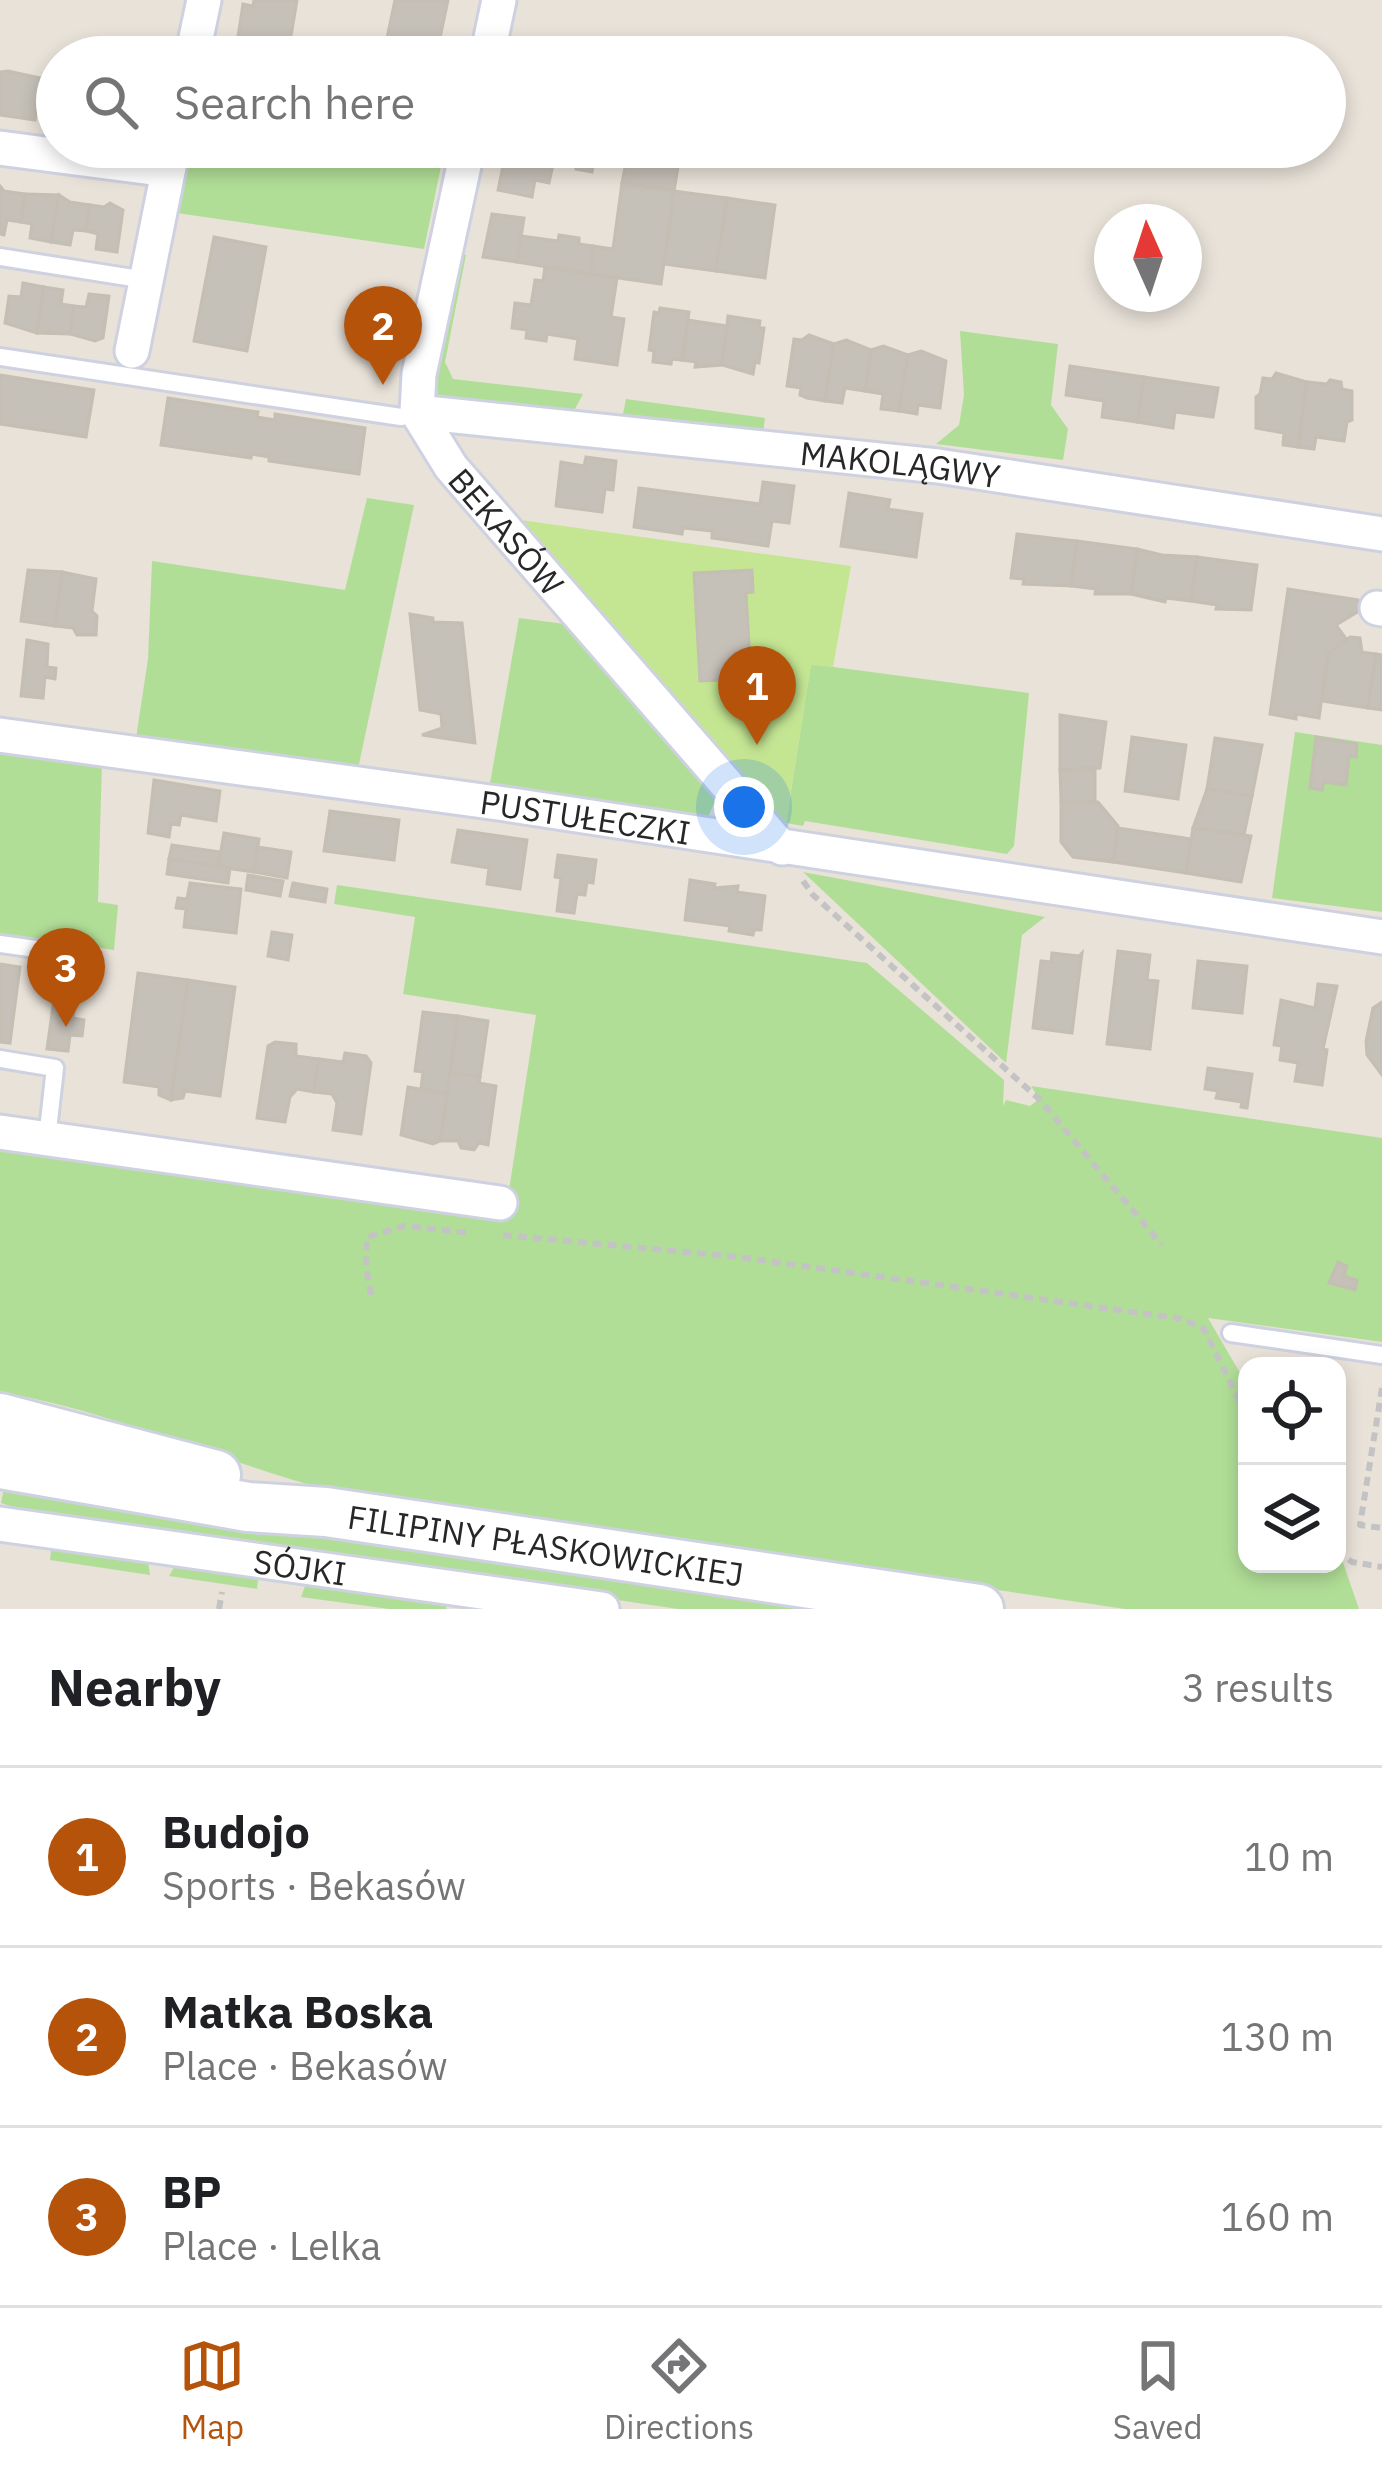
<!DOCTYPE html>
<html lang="en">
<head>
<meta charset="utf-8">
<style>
	body { margin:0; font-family:"IBM Plex Sans",sans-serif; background:#f6f6f6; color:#202124 }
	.controls { position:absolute; right:36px; bottom:36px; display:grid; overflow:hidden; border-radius:24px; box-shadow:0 6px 18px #0003 }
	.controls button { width:108px; height:108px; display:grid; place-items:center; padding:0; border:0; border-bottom:3px solid #e0e0e0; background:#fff; color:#202124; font:60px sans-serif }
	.compass { position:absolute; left:1094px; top:204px; width:108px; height:108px; border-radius:50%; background:#fff; box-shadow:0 6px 18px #0003; rotate:357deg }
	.you { position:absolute; left:744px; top:807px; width:42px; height:42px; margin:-30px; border:9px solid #fff; border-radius:50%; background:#1a73e8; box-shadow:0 0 0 18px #1a73e833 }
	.badge { display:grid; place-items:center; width:78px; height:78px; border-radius:50%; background:#b45309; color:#fff; font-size:39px; font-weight:700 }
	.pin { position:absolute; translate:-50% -99px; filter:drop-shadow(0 3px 6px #0008) }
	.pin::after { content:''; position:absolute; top:63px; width:42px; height:36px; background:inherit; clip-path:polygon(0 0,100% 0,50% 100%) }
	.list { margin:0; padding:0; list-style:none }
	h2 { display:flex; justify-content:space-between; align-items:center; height:156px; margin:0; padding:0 48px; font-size:51px }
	h2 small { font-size:39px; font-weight:400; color:#757577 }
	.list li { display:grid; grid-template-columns:78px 1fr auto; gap:36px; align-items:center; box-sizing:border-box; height:180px; padding:0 48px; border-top:3px solid #e0e0e0 }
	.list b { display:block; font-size:45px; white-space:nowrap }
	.list p { margin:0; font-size:39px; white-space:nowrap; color:#757577 }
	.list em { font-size:39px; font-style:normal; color:#757577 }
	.icon { flex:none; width:66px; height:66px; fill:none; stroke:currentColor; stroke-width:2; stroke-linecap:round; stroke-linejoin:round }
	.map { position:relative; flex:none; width:1382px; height:1609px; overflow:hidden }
	.search { position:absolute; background:#fff; box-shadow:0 6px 18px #0003; left:36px; right:36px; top:36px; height:132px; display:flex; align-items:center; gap:30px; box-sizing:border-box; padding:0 42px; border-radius:66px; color:#757577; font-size:45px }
	.sheet { height:696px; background:#fff }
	nav { display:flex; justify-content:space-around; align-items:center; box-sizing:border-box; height:168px; border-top:3px solid #e0e0e0; background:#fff; font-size:33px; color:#757577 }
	nav a { display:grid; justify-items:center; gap:6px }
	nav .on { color:#b45309 }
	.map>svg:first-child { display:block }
</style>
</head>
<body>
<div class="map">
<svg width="1382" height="1609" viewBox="0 0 1382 1609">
	<rect width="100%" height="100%" fill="#e9e2d9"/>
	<g fill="#b1de97">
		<path d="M 184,147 L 445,147 L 424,249 L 170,212 Z"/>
		<path d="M 457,254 L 466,255 L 445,362 L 453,379 L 583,394 L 569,420 L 444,406 L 431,394 Z"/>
		<path d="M 960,331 L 1058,344 L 1051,405 L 1068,429 L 1063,460 L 936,444 L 959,425 L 964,395 Z"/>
		<path d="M 626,399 L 765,418 L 762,439 L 675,420 L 623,414 Z"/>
		<path d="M 367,498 L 414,505 L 358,769 L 136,738 L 148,659 L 152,561 L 345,590 Z"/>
		<path d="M 519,618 L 580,626 L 707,780 L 715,801 L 709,815 L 699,819 L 489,789 Z"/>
		<path d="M 811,664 L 1029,693 L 1014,846 L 1007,854 L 805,821 L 803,826 L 786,823 Z"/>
		<path d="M 1295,732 L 1382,745 L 1382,912 L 1272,898 Z"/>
		<path d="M 0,750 L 102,761 L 98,902 L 118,905 L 114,950 L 0,933 Z"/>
		<path d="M 803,872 L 1045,917 L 1022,935 L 1006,1063 Z"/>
		<path d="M 337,885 L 867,963 L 1004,1080 L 1003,1106 L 1006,1100 L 1030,1106 L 1039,1099 L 1031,1086 L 1382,1138 L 1382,1342 L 1208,1318 L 1247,1385 L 1247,1564 L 1337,1564 L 1337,1545 L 1359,1609 L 1125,1609 L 328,1490 C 217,1460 113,1411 0,1392 L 0,1146 L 505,1216 L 536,1015 L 403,994 L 415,917 L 334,904 Z"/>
		<path d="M 4,1489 L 844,1609 L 678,1609 L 28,1512 L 1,1503 Z"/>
		<path d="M 52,1543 L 148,1561 L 150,1575 L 50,1560 Z"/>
		<path d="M 176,1564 L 252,1574 L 258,1580 L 257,1589 L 169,1576 Z"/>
		<path d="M 307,1581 L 445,1602 L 447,1605 L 446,1609 L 389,1609 L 301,1597 Z"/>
	</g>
	<path fill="#c4e693" d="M 513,519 L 851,566 L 833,667 L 811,665 L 786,823 Z"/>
	<g fill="#c5c0b8" stroke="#c4beb3" stroke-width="3">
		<path d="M 254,0 L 297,0 L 290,42 L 302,44 L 300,57 L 236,50 L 243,4 L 253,6 Z"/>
		<path d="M 395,0 L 448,0 L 436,57 L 383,57 Z"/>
		<path d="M 8,71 L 40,78 L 35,120 L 0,115 L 0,72 Z"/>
		<path d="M 507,147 L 549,147 L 546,158 L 554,160 L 549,183 L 535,180 L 532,197 L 498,190 Z"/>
		<path d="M 549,147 L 629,147 L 626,161 L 595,156 L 592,172 L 576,169 L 578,154 Z"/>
		<path d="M 629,147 L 663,147 L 660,164 L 678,167 L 674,191 L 622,183 Z"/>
		<path d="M 622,183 L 674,191 L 661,284 L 590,274 L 593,246 L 613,249 Z"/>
		<path d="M 0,186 L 4,191 L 25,194 L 21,222 L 7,220 L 4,235 L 0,234 Z"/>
		<path d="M 674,191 L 727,198 L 716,271 L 664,264 Z"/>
		<path d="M 25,194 L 59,195 L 51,242 L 30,238 L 32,224 L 21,222 Z"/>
		<path d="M 59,195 L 70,202 L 90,205 L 86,231 L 73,230 L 70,245 L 51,242 Z"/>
		<path d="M 727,198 L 775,205 L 765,278 L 716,271 Z"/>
		<path d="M 110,203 L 123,210 L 117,252 L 96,249 L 98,234 L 86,231 L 90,205 L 104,207 Z"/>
		<path d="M 492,214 L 524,218 L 517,262 L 483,257 Z"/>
		<path d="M 559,235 L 579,238 L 579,244 L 593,246 L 590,274 L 517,262 L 521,236 L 558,241 Z"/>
		<path d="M 214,237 L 266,247 L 247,351 L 194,341 Z"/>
		<path d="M 545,267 L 617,278 L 611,317 L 624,319 L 617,365 L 575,359 L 578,339 L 547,334 L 546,341 L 526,338 L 527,330 L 512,328 L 515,303 L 531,305 L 535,280 L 543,281 Z"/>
		<path d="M 23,283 L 44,287 L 37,333 L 5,323 L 9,296 L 21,297 Z"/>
		<path d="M 44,287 L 63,290 L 61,304 L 74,306 L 70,334 L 37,333 Z"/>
		<path d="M 89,294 L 109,296 L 103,338 L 95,341 L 70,334 L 74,306 L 86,307 Z"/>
		<path d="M 660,308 L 689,312 L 682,360 L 672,359 L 671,364 L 653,362 L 654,351 L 649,350 L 654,312 L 659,313 Z"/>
		<path d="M 728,316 L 760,321 L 759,328 L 764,328 L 759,363 L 755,362 L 753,374 L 722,365 Z"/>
		<path d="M 688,320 L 727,326 L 722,365 L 695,367 L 696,362 L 682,360 Z"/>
		<path d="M 809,335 L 834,344 L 825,401 L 807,398 L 800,395 L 801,388 L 787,386 L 794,339 L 802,340 Z"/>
		<path d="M 846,340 L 871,350 L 865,391 L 845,388 L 842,403 L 825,401 L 834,344 Z"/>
		<path d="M 883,346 L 908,355 L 899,411 L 881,409 L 883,394 L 865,391 L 871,350 Z"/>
		<path d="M 921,351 L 946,361 L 940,408 L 918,405 L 917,414 L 899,411 L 908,355 Z"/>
		<path d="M 1070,366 L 1144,377 L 1137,422 L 1102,417 L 1104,401 L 1066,395 Z"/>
		<path d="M 1276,373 L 1307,382 L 1298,447 L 1283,445 L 1284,433 L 1256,428 L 1256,397 L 1260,394 L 1263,378 L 1272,379 Z"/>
		<path d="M 0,375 L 94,390 L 86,437 L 0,424 Z"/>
		<path d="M 1144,377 L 1218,388 L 1213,417 L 1175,412 L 1173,428 L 1137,422 Z"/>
		<path d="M 1330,380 L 1341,382 L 1342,389 L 1352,391 L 1352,420 L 1347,422 L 1344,441 L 1316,437 L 1314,449 L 1298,447 L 1307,382 L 1327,384 Z"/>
		<path d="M 168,398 L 258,412 L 257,417 L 275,420 L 275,414 L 365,428 L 359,474 L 269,461 L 269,457 L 252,454 L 251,458 L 161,445 Z"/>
		<path d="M 586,457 L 616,461 L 613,490 L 605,489 L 602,512 L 556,506 L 561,462 L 584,466 Z"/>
		<path d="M 763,482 L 794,486 L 789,523 L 772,521 L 768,546 L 712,538 L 712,531 L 683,528 L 682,534 L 634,527 L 639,488 L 760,504 Z"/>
		<path d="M 849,493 L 890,500 L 888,509 L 922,514 L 916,557 L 841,546 Z"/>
		<path d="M 1017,534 L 1077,541 L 1071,586 L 1023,584 L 1024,579 L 1011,578 Z"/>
		<path d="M 1077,541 L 1137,549 L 1131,594 L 1095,594 L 1096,589 L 1071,586 Z"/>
		<path d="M 1137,549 L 1162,555 L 1197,557 L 1191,601 L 1166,598 L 1165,602 L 1131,594 Z"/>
		<path d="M 1197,557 L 1257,565 L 1251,610 L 1216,609 L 1217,605 L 1191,601 Z"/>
		<path d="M 28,570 L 62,572 L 55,626 L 21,621 Z"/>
		<path d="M 752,570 L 753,592 L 746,593 L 751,679 L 700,681 L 694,573 Z"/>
		<path d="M 62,572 L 96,579 L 92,611 L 97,616 L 96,635 L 77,635 L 73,628 L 55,626 Z"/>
		<path d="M 1288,589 L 1358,600 L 1364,608 L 1336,625 L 1347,640 L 1328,654 L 1319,718 L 1296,714 L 1296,719 L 1270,714 Z"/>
		<path d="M 410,614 L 433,618 L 433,622 L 462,623 L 475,743 L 422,735 L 442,728 L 441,714 L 420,710 Z"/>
		<path d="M 1350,637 L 1360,638 L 1362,652 L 1376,654 L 1368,708 L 1322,701 L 1328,654 Z"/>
		<path d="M 27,640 L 48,644 L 47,667 L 56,668 L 55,679 L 45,677 L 43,698 L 21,696 Z"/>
		<path d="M 1376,654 L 1382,655 L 1382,710 L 1368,708 Z"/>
		<path d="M 1060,715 L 1106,722 L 1100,768 L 1060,770 Z"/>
		<path d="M 1132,737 L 1186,745 L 1178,799 L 1125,791 Z"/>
		<path d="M 1316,737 L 1357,744 L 1356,757 L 1349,756 L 1346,785 L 1324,782 L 1322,790 L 1310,788 Z"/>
		<path d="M 1215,738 L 1262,745 L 1252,796 L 1207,789 Z"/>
		<path d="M 1095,769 L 1095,802 L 1061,801 L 1060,770 Z"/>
		<path d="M 154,780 L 220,791 L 216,821 L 181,815 L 179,825 L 171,824 L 169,837 L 148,833 Z"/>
		<path d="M 1207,789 L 1252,796 L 1244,835 L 1193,828 Z"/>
		<path d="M 1061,801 L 1098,802 L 1118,826 L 1113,862 L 1073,857 L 1061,842 Z"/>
		<path d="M 330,811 L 399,820 L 394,860 L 324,851 Z"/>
		<path d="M 1118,828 L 1191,839 L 1186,873 L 1113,862 Z"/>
		<path d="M 1193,828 L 1251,836 L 1241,882 L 1186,873 Z"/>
		<path d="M 458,830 L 527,840 L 520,889 L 487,884 L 489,868 L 452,862 Z"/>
		<path d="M 224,833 L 259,839 L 254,872 L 218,867 Z"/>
		<path d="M 172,845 L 220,852 L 218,867 L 169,859 Z"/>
		<path d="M 258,847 L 291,852 L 287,878 L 254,872 Z"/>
		<path d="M 558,855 L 596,860 L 593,883 L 587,882 L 585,895 L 577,894 L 574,913 L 557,911 L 561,878 L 555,877 Z"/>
		<path d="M 169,859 L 230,868 L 228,883 L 167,874 Z"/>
		<path d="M 248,875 L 283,881 L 280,896 L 246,890 Z"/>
		<path d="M 690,880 L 715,884 L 714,888 L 738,886 L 737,892 L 765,896 L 761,930 L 754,930 L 753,935 L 729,931 L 730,926 L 685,920 Z"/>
		<path d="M 190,883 L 241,889 L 236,933 L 184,927 L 186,909 L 176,908 L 178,898 L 187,899 Z"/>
		<path d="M 293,883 L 327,889 L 325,902 L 290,896 Z"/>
		<path d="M 272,932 L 292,935 L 288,960 L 268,956 Z"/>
		<path d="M 1118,951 L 1150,955 L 1147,980 L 1158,981 L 1150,1049 L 1107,1044 Z"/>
		<path d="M 1052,953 L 1079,956 L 1082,953 L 1072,1033 L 1033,1028 L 1041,961 L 1051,962 Z"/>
		<path d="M 1198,961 L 1247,966 L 1242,1013 L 1193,1008 Z"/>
		<path d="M 0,964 L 20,967 L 10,1043 L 0,1042 Z"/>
		<path d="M 138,973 L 188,980 L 171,1100 L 159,1095 L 159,1087 L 124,1082 Z"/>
		<path d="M 188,980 L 235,987 L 220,1096 L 185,1091 L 183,1098 L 171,1100 Z"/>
		<path d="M 1318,984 L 1337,986 L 1323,1049 L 1327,1050 L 1322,1085 L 1295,1081 L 1298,1063 L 1280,1060 L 1282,1046 L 1274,1045 L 1281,1000 L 1315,1008 Z"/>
		<path d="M 54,999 L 75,1001 L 73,1018 L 84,1020 L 82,1036 L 70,1035 L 68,1051 L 47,1049 Z"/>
		<path d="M 1382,1002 L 1382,1075 L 1367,1055 L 1366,1041 L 1373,1008 Z"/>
		<path d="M 423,1012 L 458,1016 L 447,1094 L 421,1089 L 423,1072 L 415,1071 Z"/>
		<path d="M 458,1016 L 488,1021 L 480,1077 L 450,1072 Z"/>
		<path d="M 275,1042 L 296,1044 L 296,1056 L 319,1059 L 314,1092 L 297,1089 L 290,1097 L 285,1122 L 257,1118 L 268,1046 Z"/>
		<path d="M 345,1053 L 366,1056 L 371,1063 L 361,1134 L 333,1130 L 337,1103 L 332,1094 L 314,1092 L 319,1059 L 343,1062 Z"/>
		<path d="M 1208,1068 L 1252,1074 L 1247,1108 L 1241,1107 L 1242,1102 L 1216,1098 L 1218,1091 L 1205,1089 Z"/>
		<path d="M 450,1072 L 480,1077 L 479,1083 L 496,1086 L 488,1145 L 479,1143 L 474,1150 L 461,1148 L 458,1141 L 440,1141 Z"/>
		<path d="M 408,1087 L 447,1094 L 440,1141 L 433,1144 L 401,1135 Z"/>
		<path d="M 1338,1262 L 1347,1266 L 1344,1276 L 1357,1280 L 1355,1290 L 1329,1283 Z"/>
	</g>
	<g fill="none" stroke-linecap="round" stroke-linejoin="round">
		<g stroke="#ced2e0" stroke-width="22">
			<g id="service">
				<path d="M 0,257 L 146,280"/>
				<path d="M 0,357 L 401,417 L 417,412"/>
				<path d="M 0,944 L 71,954 L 64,1000"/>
				<path d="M 0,1059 L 55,1068 L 47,1139"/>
				<path d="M 1231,1333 L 1382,1355"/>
			</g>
		</g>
		<g stroke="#ced2e0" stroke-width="39">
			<g id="minor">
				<path d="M 192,57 L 204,0"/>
				<path d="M 487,57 L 499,0"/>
				<path id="s1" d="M 468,147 L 419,374 L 417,412 L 451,467 L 782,848"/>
				<path d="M 0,148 L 168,170"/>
				<path d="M 132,351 L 173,147"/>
				<path id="s2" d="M 417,412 L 938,466 L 1382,534"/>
				<path d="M 1377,608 L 1382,609"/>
				<path id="s3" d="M 0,735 L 505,804 L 1382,937"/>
				<path d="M 0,1132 L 500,1203"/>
				<path id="s4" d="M 0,1524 L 602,1609"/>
			</g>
		</g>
		<g stroke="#ced2e0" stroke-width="54">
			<g id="secondary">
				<path d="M 0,1418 L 216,1475"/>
				<path id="s5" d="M 0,1464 L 248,1507 L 326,1512 L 979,1609"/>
			</g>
		</g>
		<g stroke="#c3c3c3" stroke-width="6" stroke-dasharray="9 6" stroke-linecap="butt">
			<path d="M 803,881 L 813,895 L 1039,1099 L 1162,1245"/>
			<path d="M 503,1235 L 739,1257 L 1183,1319 L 1204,1329 L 1247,1417"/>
			<path d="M 371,1295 L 366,1266 L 367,1237 L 404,1226 L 472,1233"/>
			<path d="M 1382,1388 L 1360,1525 L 1382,1528"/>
			<path d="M 1337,1550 L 1352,1562 L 1382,1567"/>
			<path d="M 219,1609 L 222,1592"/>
		</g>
		<use href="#service" stroke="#fff" stroke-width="16"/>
		<use href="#minor" stroke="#fff" stroke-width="33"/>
		<use href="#secondary" stroke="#fff" stroke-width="48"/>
	</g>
	<g text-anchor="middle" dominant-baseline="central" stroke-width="9" stroke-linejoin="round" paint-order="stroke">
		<g font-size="33" fill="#272727" stroke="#fff">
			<text stroke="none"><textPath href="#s2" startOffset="486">MAKOLĄGWY</textPath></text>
			<text stroke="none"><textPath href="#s1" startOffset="420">BEKASÓW</textPath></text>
			<text stroke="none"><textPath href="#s3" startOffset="591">PUSTUŁECZKI</textPath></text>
			<text stroke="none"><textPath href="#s5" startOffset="552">FILIPINY PŁASKOWICKIEJ</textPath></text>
			<text stroke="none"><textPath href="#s4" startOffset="303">SÓJKI</textPath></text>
		</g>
	</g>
</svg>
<div class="controls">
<button><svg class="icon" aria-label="locate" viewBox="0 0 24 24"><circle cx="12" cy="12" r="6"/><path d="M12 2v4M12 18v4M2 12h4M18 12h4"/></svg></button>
<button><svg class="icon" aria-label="layers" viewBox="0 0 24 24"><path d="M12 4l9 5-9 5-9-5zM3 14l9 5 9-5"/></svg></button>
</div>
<svg class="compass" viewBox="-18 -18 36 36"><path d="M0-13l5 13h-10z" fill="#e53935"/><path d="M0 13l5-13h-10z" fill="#757577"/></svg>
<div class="you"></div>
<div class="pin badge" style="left:757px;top:745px">1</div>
<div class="pin badge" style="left:383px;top:385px">2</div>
<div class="pin badge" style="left:66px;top:1027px">3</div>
<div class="search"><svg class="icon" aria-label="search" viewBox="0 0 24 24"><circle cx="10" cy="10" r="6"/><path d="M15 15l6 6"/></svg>Search here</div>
</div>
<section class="sheet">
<h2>Nearby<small>3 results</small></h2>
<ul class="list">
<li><span class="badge">1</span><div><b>Budojo</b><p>Sports · Bekasów</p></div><em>10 m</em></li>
<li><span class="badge">2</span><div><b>Matka Boska</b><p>Place · Bekasów</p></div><em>130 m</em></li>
<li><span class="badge">3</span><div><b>BP</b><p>Place · Lelka</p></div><em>160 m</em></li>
</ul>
</section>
<nav>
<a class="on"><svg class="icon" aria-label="map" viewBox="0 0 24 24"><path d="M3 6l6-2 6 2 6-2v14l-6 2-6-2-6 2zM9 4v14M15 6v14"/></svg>Map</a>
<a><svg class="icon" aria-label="directions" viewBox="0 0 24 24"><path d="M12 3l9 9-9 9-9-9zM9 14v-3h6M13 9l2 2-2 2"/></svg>Directions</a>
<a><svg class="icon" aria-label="saved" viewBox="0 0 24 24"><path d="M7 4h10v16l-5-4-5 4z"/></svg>Saved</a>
</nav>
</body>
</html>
